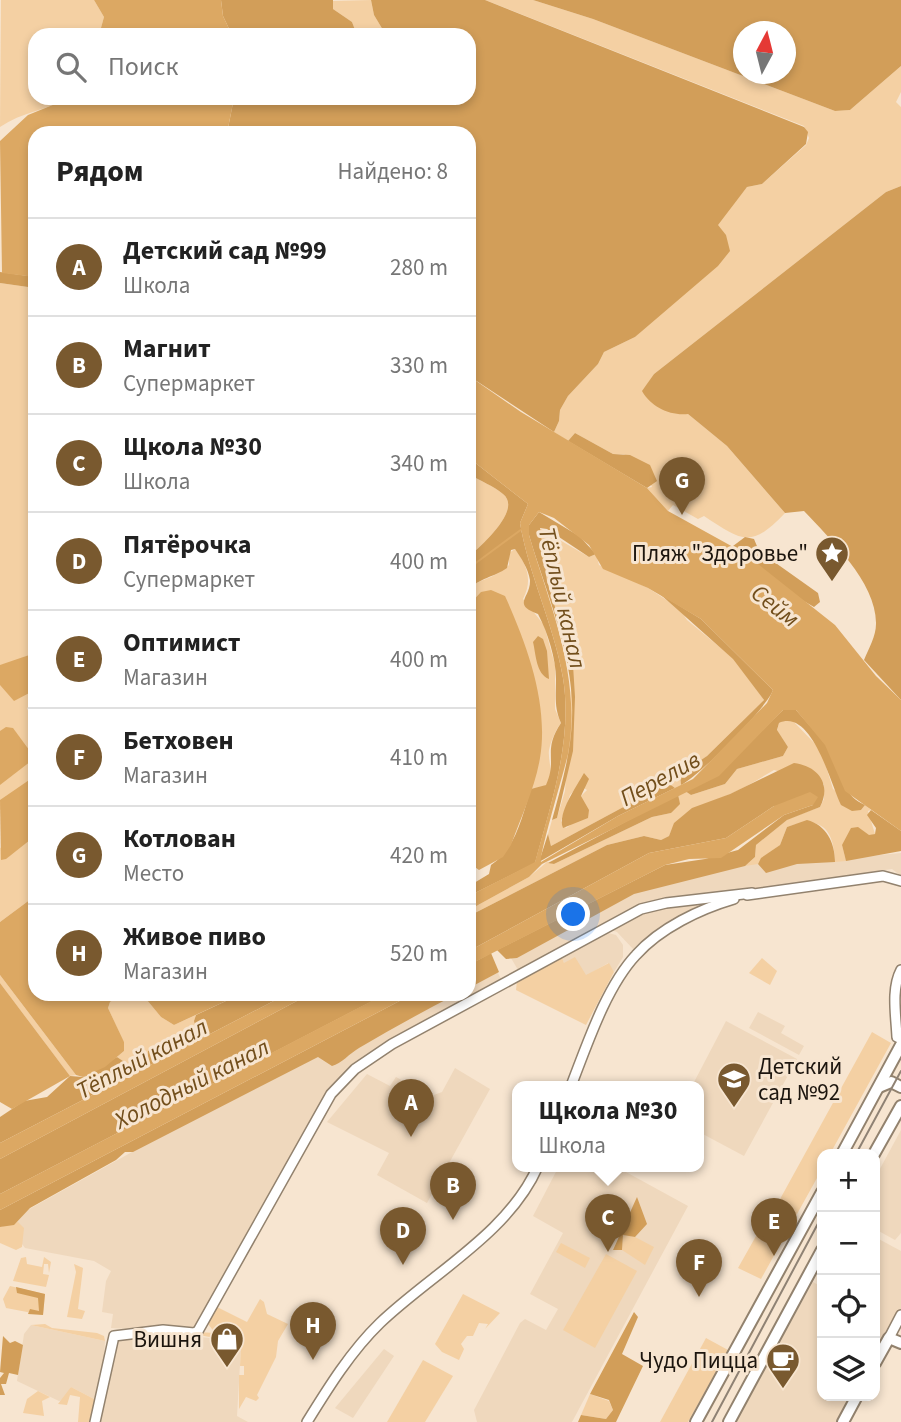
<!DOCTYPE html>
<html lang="ru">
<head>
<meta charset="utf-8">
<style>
	body { margin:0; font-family:"Source Sans 3",sans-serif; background:#f6f6f6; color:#222 }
	.controls { position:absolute; right:21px; bottom:21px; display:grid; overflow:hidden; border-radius:14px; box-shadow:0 4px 10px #0003 }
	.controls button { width:63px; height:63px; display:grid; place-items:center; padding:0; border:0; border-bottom:2px solid #e0e0e0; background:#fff; color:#222; font:35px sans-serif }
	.compass { position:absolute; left:733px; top:21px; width:63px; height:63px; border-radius:50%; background:#fff; box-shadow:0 4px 10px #0003; rotate:7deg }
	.you { position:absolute; left:574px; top:915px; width:24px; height:24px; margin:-18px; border:5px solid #fff; border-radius:50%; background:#1a73e8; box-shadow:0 0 0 10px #1a73e833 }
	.badge { display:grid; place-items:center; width:46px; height:46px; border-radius:50%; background:#79592f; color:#fff; font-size:23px; font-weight:700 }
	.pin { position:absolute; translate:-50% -58px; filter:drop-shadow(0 2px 4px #0008) }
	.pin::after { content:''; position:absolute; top:37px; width:24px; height:21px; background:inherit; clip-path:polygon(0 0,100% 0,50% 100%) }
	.popup { position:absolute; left:512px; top:1081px; width:192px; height:91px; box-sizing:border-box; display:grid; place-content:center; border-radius:14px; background:#fff; filter:drop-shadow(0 2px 5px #0005); font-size:23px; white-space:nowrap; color:#767676 }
	.popup b { font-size:26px; color:#222 }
	.popup::after { content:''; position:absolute; left:50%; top:100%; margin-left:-14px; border:14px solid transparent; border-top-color:#fff }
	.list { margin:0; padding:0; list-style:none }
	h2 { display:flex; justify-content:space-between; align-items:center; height:91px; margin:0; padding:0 28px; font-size:30px }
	h2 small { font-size:23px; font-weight:400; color:#767676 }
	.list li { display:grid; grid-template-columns:46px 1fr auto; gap:21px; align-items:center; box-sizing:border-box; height:98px; padding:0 28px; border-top:2px solid #e0e0e0 }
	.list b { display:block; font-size:26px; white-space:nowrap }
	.list p { margin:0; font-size:23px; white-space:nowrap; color:#767676 }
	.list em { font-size:23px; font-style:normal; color:#767676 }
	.icon { flex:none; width:38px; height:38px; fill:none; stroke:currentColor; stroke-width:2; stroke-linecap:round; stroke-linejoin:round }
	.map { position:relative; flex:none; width:901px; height:1422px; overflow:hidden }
	.search { position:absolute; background:#fff; box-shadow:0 4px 10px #0003; left:28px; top:28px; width:448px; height:77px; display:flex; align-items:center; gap:18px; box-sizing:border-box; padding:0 24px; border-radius:21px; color:#767676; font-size:26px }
	.panel { position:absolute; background:#fff; box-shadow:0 4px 10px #0003; left:28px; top:126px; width:448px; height:875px; border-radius:21px }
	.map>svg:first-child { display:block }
</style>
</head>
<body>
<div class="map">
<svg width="901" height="1422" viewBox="0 0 901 1422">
	<rect width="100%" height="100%" fill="#f7e5d0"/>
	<g fill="#efd8bd">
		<path d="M 901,853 L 901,876 L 892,869 L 753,889 L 687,916 L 634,950 L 617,932 L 603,927 L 518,970 L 511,958 L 643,886 L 746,863 L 772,865 Z"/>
		<path d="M 604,932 L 616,935 L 623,945 L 623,957 L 614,972 L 608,963 L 586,976 L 564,963 L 561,955 Z"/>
		<path d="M 495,967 L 501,979 L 398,1039 L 337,1088 L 198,1333 L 111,1328 L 113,1314 L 102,1312 L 106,1281 L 111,1271 L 94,1261 L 25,1248 L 6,1222 L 204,1112 L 325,1052 L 346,1054 L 449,994 L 469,994 L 469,982 Z"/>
		<path d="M 758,1012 L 785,1026 L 781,1033 L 804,1046 L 799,1055 L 749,1028 Z"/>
		<path d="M 726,1021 L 797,1059 L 744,1156 L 699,1132 L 699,1086 L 692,1086 Z"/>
		<path d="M 455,1068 L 490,1089 L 427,1203 L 377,1175 L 389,1153 L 327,1122 L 367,1074 L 390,1086 L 396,1077 L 431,1096 L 442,1092 Z"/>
		<path d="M 901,1130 L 901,1233 L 895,1240 L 875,1229 L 875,1178 Z"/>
		<path d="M 559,1166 L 615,1166 L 688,1206 L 572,1422 L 477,1422 L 474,1410 L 520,1323 L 525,1319 L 546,1330 L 558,1309 L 530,1294 L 563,1233 L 533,1216 Z"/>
		<path d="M 875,1237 L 901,1251 L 901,1309 L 875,1356 Z"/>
		<path d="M 813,1282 L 822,1287 L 822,1396 L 853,1396 L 838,1422 L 735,1422 Z"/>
		<path d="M 31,1325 L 105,1341 L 103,1372 L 94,1399 L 71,1387 L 64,1400 L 59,1401 L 17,1381 L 24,1334 Z"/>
		<path d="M 159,1332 L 226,1340 L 241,1347 L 237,1416 L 248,1422 L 101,1422 L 115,1340 Z"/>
		<path d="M 384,1349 L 394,1356 L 353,1418 L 335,1408 Z"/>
	</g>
	<g fill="#f4d0a3" fill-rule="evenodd">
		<path d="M 1,0 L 94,0 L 104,17 L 99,35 L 35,35 L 35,98 L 70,98 C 46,110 22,112 0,127 Z"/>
		<path d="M 371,0 L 374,15 L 386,35 L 357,35 L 352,22 L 333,9 L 332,1 Z"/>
		<path d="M 485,0 L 533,0 L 593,19 L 835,111 L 850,110 L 901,66 L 901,92 L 896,102 L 901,107 L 901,186 L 886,192 L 654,374 L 643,391 L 688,414 L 727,446 L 785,513 C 751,549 742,541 704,516 L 698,519 L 673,505 L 668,511 L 647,488 L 652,487 L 639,460 L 623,454 L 613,454 L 575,433 L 568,441 L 554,432 L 559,421 L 560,410 L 568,396 L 598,364 L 604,352 L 635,337 L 650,322 L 722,217 L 747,187 L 762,184 L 806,145 L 809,138 L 804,126 Z"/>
		<path d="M 0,283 L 35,288 L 35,653 L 24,657 L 35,681 L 35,702 L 27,708 L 35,731 L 35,784 L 0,810 Z"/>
		<path d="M 469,474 C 480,481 494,486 503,494 C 523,510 480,546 469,557 Z"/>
		<path d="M 539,528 L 589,557 L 596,554 L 599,565 L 648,588 L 679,608 L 687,620 L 734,659 L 764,700 L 707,756 L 680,774 L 681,785 L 675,788 L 668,783 L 551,846 L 548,834 L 552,820 L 557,818 L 565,791 L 573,665 L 547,581 ZM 579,785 L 587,790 L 581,796 C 585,810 578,821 566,828 L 561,821 L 570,795 Z"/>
		<path d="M 515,549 C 527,565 533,580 523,599 L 544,625 L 555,665 L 555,709 L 561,723 C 555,731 551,741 549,750 C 547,766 562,788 531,789 L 528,783 L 469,619 C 469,567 478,592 509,565 L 509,553 Z"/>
		<path d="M 785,720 L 793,721 L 821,750 L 833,789 L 861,810 L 865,805 L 871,810 L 868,811 L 875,834 L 842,845 L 846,861 L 835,862 C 834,827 819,815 787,827 L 780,845 L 762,858 L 758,864 L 745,866 L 755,857 L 756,845 L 788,819 L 820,807 L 824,799 L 824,784 L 774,770 C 760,778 745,788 730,794 C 705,806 680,807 669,836 L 661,840 L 644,836 L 607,845 L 469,916 L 469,910 L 529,877 L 547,862 L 554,864 L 652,817 L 671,813 L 679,799 L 678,794 L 685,791 L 691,795 L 725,784 L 737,769 L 783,756 L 788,747 L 777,731 L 779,723 Z"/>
		<path d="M 35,829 L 35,896 L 0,922 L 0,848 Z"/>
		<path d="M 561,955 L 564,963 L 575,957 L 586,975 L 609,963 L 614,972 L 586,1025 L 516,990 L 517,981 Z"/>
		<path d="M 762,958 L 777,971 L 770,985 L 749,973 Z"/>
		<path d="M 0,975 L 76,1075 L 70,1076 L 0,983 Z"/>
		<path d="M 121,994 L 142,994 L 161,1017 L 174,1025 L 196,1015 L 194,1021 L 198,1030 L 132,1067 L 117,1057 L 124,1051 L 124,1043 L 108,1008 L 110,1002 Z"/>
		<path d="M 872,1032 L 891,1043 L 830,1154 L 822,1154 L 822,1169 L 761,1279 L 738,1268 L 760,1229 L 763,1230 Z"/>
		<path d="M 18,1222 L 24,1228 L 22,1247 L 16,1250 L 0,1243 L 0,1227 Z"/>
		<path d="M 623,1235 L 635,1237 L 654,1247 L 645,1265 L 622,1250 Z"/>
		<path d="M 561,1243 L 590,1258 L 585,1268 L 556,1252 Z"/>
		<path d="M 606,1254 L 637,1271 L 595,1348 L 563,1330 Z"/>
		<path d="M 44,1257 L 51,1262 L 49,1273 L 48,1264 L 44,1264 L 43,1274 L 49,1275 L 46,1287 L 13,1281 L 21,1258 L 26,1257 L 27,1264 L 42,1267 Z"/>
		<path d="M 74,1264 L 83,1268 L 78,1309 L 85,1311 L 82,1319 L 67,1317 L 76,1272 Z"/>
		<path d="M 10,1286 L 45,1294 L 43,1315 L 6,1308 L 3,1299 Z"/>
		<path d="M 463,1294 L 500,1313 L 485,1329 L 488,1324 L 479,1323 L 473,1336 L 467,1336 L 461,1344 L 464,1349 L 459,1360 L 442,1352 L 435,1344 Z"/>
		<path d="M 260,1299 L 264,1302 L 267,1314 L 288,1324 L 278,1341 L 276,1357 L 257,1395 L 259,1398 L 256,1401 L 246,1397 L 239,1409 L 239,1375 L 244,1375 L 244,1366 L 240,1366 L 241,1347 C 206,1332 167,1330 131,1339 L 131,1336 L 126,1335 L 125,1338 L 129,1339 L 123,1341 L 123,1337 L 117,1336 L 118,1335 L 163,1330 L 215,1333 L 205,1320 L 213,1305 L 247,1322 Z"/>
		<path d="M 45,1324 L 52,1328 L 97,1333 L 104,1336 L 105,1341 L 31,1325 Z"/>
		<path d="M 706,1338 L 728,1350 L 688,1422 L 660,1422 Z"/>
		<path d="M 423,1360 L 453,1376 L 425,1422 L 387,1422 Z"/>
		<path d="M 71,1387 L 94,1399 L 96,1397 L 93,1422 L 78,1422 L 80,1397 L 70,1395 L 67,1405 L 58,1404 Z"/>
		<path d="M 38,1391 L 50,1397 L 42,1401 L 44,1416 L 23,1413 L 27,1399 Z"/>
		<path d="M 590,1394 L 609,1401 L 613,1410 L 606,1419 L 581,1415 Z"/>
	</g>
	<g fill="#d29e59" fill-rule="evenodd">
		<path d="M 221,0 L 333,0 L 333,9 L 352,22 L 357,35 L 232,35 L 223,16 Z"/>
		<path d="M 371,0 L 485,0 L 804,127 L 808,132 L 806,144 L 762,184 L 747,187 L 718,225 L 726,235 L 730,251 L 718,266 L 635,337 L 604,352 L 598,364 L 568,396 L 560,410 L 559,421 L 554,432 L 469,376 L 469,133 L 227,133 L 234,98 L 469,98 L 469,35 L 386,35 L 374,15 Z"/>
		<path d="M 533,0 L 901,0 L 901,66 L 850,110 L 835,111 L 593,19 ZM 744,32 L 786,32 L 786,74 L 744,74 Z"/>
		<path d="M 901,186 L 901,700 L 864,660 C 869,648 876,636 876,624 C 877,583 830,539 804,511 L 785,513 L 727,446 L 688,414 C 670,416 651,407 642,391 L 654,374 L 886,192 Z"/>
		<path d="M 0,272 L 35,277 L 35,288 L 0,283 Z"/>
		<path d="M 575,433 L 613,454 L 630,455 L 650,465 L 657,481 L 647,488 L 568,441 Z"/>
		<path d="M 469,458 L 528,504 L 520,523 C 529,576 554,625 563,678 C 573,740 551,804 535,863 L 469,896 L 469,886 L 489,874 L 491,865 C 516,849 522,816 531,789 L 546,785 C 558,759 542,751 561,723 C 554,707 556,696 556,679 C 556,659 548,633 538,614 C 511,604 531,598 530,580 C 528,568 521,558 515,549 L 511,550 L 507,568 C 495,577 478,578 469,590 L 469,557 C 480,546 523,510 503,494 C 494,486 480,481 469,474 Z"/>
		<path d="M 539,512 L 579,536 L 596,554 L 589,557 L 547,529 L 540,528 L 547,581 L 573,665 L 575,697 L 573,751 L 557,818 L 552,820 C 561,787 571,753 572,719 C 575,657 546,593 529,535 L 529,525 Z"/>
		<path d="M 745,537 L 754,539 L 759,551 L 818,593 L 820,602 L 814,607 L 802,600 L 733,546 Z"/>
		<path d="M 660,594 L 701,619 L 773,690 C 767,708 699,776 681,785 L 680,774 L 707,756 L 764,700 L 733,659 Z"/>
		<path d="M 538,636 L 543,639 L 547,651 L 549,679 C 536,674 536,655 533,642 Z"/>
		<path d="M 783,710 L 796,710 C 806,722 817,733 826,745 C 840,766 839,794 865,805 L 861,810 L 852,811 L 841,805 C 831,785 812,708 779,723 L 777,730 L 788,747 L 783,756 L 737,769 L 725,784 L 691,795 L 685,791 L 737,755 Z"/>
		<path d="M 794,763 C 818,766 832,784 820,807 L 787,820 L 756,845 L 755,857 L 745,866 L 634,894 L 517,958 L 506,959 L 497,950 L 665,865 L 705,859 L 738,850 L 784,815 L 813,805 L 774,806 L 726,838 L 649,853 L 469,951 L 469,916 L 607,845 L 644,836 L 661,840 L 669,836 L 674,823 L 692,808 L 730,794 Z"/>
		<path d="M 584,773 L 589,779 L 581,796 L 589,810 L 588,818 L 563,828 C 557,813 577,786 584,773 Z"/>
		<path d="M 668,783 L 675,788 L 618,816 L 539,862 L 548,834 L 551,846 Z"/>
		<path d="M 678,794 L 680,804 L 671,813 L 652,817 L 554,864 L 548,863 Z"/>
		<path d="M 871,810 L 901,831 L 901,851 L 846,861 L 842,845 L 851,828 L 858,827 L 869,835 L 875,834 L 876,828 L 867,815 Z"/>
		<path d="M 807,820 C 826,825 835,842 835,862 L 797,864 L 766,873 L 758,864 L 761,858 L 780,845 L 787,827 Z"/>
		<path d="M 491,953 L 499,972 L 469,988 L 469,965 Z"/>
		<path d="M 241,994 L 287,994 L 0,1143 L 0,1117 L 24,1101 L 47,1097 L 70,1076 L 83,1077 L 117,1057 L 132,1067 L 148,1058 L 148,1051 L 166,1041 L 172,1045 L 197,1033 L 194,1021 L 196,1015 Z"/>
		<path d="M 310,994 L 386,994 L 0,1194 L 0,1159 Z"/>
		<path d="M 413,994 L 457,994 C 424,1011 391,1029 359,1048 C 350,1053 341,1064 332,1066 L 318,1057 L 133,1152 L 125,1152 L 116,1160 L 30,1208 L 14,1225 L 0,1227 L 0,1210 Z"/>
		<path d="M 637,1197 L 647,1224 L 635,1237 L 623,1235 L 622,1250 L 613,1250 Z"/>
		<path d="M 16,1287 L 45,1294 L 43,1315 L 28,1314 L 30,1309 L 39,1311 L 38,1298 L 17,1293 Z"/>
		<path d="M 634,1312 L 638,1317 L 622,1354 L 643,1366 L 616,1422 L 578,1422 L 581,1415 L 606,1419 L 613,1410 L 609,1400 L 590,1394 Z"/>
		<path d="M 3,1336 L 10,1343 L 15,1341 L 23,1345 L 18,1375 L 9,1373 L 6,1384 L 1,1384 L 5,1395 L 0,1395 L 0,1378 L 4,1373 L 0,1372 Z"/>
	</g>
	<g fill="#dca863" fill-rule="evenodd">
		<path d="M 94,0 L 221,0 L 223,16 L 232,35 L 99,35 L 104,17 Z"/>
		<path d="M 70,98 L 234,98 L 227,133 L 35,133 L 35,277 L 2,273 L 0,141 L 28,115 Z"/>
		<path d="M 469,376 L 521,412 L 647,488 L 668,511 L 744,553 L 835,625 L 876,676 L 901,700 L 901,831 L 845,791 L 825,745 L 796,710 L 783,710 L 719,776 L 542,864 L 529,877 L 469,910 L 469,896 L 535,862 C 551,804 573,740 563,678 C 554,625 529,576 520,523 L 528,504 L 469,458 ZM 539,512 L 554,518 L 589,545 L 603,569 L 648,588 L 701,619 L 773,690 L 767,703 L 693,779 L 618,816 L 541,862 C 539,855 564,772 568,754 C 582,678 550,606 529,535 L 529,525 Z"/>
		<path d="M 491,590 L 505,596 C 527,645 549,704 540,758 C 535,788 521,817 511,845 L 503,857 L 479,870 L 469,863 L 469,605 L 481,592 Z"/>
		<path d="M 35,653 L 35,690 L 14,701 L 0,685 L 0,665 Z"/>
		<path d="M 6,727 L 13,728 L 35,758 L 0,785 L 0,731 Z"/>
		<path d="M 35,776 L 35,836 L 6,859 L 1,860 L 0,800 Z"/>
		<path d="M 810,792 L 818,797 L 813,805 L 784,815 L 721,858 L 689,859 L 665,865 L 469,965 L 469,951 L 649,853 L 726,838 L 774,806 Z"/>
		<path d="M 35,896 L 35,994 L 121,994 L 110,1002 L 108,1008 L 124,1042 L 124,1051 L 105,1067 L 83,1077 L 76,1075 L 0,975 L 0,922 Z"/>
		<path d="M 0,983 L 70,1076 L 12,1109 L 0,1102 Z"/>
		<path d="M 142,994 L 241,994 L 174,1025 L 161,1017 Z"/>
		<path d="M 287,994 L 310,994 L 0,1159 L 0,1143 Z"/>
		<path d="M 385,994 L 413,994 L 0,1210 L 0,1194 Z"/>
	</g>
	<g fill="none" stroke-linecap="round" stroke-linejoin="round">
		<path stroke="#dca863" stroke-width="2" d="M 469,568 L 522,529"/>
		<g stroke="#92826e" stroke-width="12">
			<g id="minor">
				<path d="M 747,895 L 883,876 L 901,881"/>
				<path d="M 901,970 C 891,989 896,1015 897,1037 L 901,1039"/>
				<path d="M 571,1086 C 587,1045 606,987 636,955 C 660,928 700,909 734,899"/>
				<path d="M 889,1338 L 901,1315"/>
				<path d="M 95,1422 L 114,1336 L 163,1330 L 194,1333 L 198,1331 L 331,1094 L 355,1069 L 392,1044 L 641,909 L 666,903 L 752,893"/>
				<path d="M 307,1422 C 328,1388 351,1351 380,1323 C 431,1274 509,1233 538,1166"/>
			</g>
		</g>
		<g stroke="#92826e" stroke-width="14">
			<g id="major">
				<path d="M 879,1087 L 891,1082 L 901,1087"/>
				<path d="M 842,1154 L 901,1045"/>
				<path d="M 874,1154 L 901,1106"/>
				<path d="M 875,1363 L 889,1338 L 901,1343"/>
				<path d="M 696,1422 L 822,1192"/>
				<path d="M 729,1422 L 822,1250"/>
				<path d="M 843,1422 L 857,1396"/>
			</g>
		</g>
		<use href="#minor" stroke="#fff" stroke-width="9"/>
		<use href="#major" stroke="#fff" stroke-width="10"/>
		<g stroke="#8f8274" stroke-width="2">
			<path d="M 856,1154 L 901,1071"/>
			<path d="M 712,1422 L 822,1216"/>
		</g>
	</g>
	<defs>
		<g id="sight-pin" transform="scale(1.75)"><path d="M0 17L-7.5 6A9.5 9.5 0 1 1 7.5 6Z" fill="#79592f" stroke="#f7e5d0"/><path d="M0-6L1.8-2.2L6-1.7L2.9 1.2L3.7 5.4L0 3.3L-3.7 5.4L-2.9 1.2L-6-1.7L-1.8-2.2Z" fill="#fff"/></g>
		<g id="school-pin" transform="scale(1.75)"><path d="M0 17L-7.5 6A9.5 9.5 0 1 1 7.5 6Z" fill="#79592f" stroke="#f7e5d0"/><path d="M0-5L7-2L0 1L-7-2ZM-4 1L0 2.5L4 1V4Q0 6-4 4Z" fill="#fff"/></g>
		<g id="shop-pin" transform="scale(1.75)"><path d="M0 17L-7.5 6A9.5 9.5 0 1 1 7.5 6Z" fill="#79592f" stroke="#f7e5d0"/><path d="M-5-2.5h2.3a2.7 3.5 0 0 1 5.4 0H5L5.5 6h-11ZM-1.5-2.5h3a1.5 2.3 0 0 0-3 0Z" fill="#fff"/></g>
		<g id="cafe-pin" transform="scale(1.75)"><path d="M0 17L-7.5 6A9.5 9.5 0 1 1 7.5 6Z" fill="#79592f" stroke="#f7e5d0"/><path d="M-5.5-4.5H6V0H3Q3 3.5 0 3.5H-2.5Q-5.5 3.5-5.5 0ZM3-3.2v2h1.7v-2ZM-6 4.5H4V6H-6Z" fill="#fff"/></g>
	</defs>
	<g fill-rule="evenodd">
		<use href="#sight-pin" x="832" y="553"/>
		<use href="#school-pin" x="734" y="1079"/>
		<use href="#shop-pin" x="227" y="1339"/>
		<use href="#cafe-pin" x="783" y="1360"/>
	</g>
	<g text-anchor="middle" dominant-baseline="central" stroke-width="6" stroke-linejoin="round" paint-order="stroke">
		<g font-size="23" fill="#1c150e" stroke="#f7e5d0" text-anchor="end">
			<text x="808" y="553">Пляж "Здоровье"</text>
			<text x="758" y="1066" text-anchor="start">Детский<tspan x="758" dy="26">сад №92</tspan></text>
			<text x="202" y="1339">Вишня</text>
			<text x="758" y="1360">Чудо Пицца</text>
		</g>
		<g font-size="24" font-style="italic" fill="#724e1b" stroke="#f7e5d0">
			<text transform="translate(562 598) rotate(77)">Тёплый канал</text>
			<text transform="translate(775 606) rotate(38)">Сейм</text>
			<text transform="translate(660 779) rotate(-29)">Перелив</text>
			<text transform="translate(142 1059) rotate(-28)">Тёплый канал</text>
			<text transform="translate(192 1084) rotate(-27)">Холодный канал</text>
		</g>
	</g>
</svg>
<div class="controls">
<button>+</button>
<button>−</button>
<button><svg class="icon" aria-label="locate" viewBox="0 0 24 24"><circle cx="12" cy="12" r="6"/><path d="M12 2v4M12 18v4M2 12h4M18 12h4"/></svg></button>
<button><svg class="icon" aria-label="layers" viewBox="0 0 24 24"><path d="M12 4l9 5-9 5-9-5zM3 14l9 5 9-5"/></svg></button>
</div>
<svg class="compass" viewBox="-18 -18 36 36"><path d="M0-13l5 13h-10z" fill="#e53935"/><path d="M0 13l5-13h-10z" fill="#767676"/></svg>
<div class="you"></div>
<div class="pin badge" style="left:411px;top:1137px">A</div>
<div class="pin badge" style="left:453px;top:1220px">B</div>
<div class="pin badge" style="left:608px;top:1252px">C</div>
<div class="popup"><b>Щкола №30</b>Школа</div>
<div class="pin badge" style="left:403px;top:1265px">D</div>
<div class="pin badge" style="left:774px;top:1256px">E</div>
<div class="pin badge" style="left:699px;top:1297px">F</div>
<div class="pin badge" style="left:682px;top:515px">G</div>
<div class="pin badge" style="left:313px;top:1360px">H</div>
<div class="search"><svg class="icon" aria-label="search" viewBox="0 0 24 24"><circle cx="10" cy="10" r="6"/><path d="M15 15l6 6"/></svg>Поиск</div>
<section class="panel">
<h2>Рядом<small>Найдено: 8</small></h2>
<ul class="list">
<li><span class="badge">A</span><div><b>Детский сад №99</b><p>Школа</p></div><em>280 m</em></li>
<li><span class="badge">B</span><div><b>Магнит</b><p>Супермаркет</p></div><em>330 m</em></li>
<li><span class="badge">C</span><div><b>Щкола №30</b><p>Школа</p></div><em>340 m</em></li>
<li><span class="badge">D</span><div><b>Пятёрочка</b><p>Супермаркет</p></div><em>400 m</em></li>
<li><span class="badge">E</span><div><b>Оптимист</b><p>Магазин</p></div><em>400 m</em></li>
<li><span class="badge">F</span><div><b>Бетховен</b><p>Магазин</p></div><em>410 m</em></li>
<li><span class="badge">G</span><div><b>Котлован</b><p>Место</p></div><em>420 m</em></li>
<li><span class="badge">H</span><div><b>Живое пиво</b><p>Магазин</p></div><em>520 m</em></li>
</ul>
</section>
</div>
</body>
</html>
